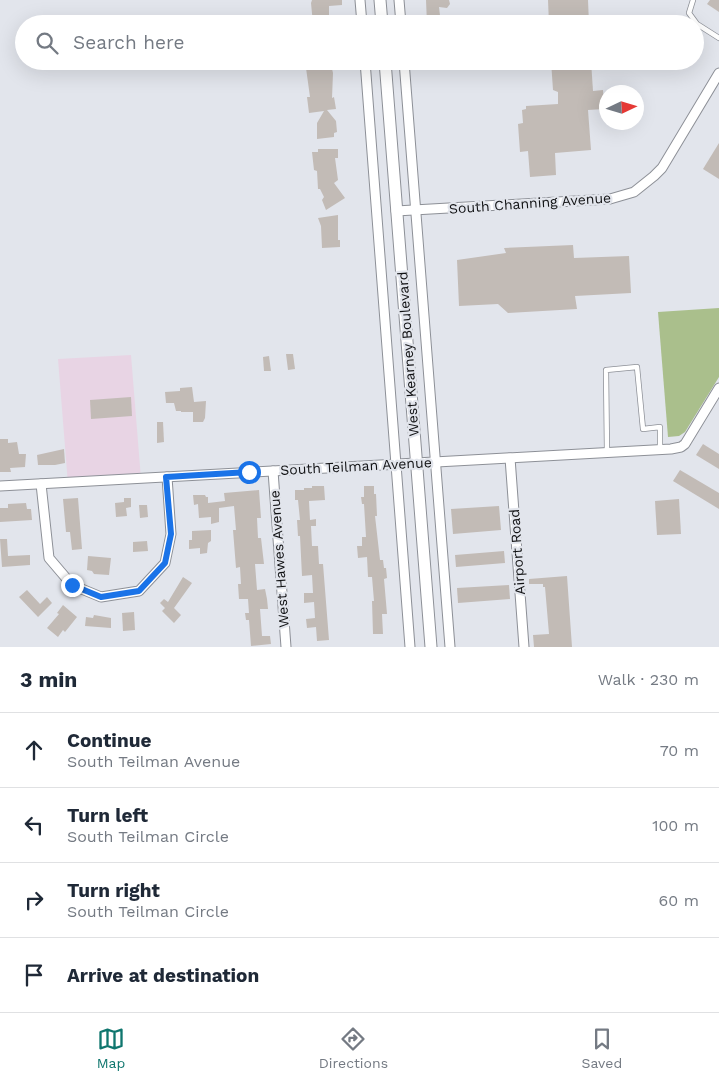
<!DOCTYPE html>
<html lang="en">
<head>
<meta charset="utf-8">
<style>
	body { margin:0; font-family:"Work Sans",sans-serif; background:#f6f6f7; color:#1f2937 }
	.compass { position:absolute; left:599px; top:85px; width:45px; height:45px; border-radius:50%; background:#fff; box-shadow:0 5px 20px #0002; rotate:86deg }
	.stop { position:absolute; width:15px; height:15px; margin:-11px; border:4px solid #1a73e8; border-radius:50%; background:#fff }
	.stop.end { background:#1a73e8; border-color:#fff; box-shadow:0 1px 5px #0008 }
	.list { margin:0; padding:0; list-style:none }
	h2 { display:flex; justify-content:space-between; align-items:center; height:65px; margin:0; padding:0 20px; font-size:21px }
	h2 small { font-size:16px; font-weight:400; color:#747a83 }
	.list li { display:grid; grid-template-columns:32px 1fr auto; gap:15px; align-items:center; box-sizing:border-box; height:75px; padding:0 20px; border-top:1px solid #e0e1e3 }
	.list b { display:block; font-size:19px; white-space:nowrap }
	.list p { margin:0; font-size:16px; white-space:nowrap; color:#747a83 }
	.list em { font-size:16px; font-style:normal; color:#747a83 }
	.icon { flex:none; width:28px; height:28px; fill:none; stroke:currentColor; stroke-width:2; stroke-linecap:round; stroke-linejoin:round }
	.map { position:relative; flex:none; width:719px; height:647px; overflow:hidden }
	.search { position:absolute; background:#fff; box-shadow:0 5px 20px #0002; left:15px; right:15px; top:15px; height:55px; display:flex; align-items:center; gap:12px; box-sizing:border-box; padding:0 18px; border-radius:28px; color:#747a83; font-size:19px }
	.sheet { height:365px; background:#fff }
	nav { display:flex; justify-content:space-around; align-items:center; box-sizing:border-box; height:70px; border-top:1px solid #e0e1e3; background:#fff; font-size:14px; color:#747a83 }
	nav a { display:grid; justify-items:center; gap:2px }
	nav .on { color:#0f766e }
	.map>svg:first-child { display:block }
</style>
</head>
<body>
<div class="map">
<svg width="719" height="647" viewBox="0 0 719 647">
	<rect width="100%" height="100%" fill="#e2e5ec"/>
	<path fill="#e8d4e4" d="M 131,355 L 141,479 L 68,484 L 58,359 Z"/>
	<path fill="#aabf8c" d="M 719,308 L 719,377 L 685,432 L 679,436 L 668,437 L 658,312 Z"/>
	<g fill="#c2bbb6">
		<path d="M 312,0 L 342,0 L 342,5 L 329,6 L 329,24 L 313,24 L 311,3 Z"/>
		<path d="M 426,0 L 449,0 L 450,4 L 447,8 L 439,7 L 441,24 L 427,24 Z"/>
		<path d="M 548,0 L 588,0 L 589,24 L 549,24 Z"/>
		<path d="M 710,0 L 719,0 L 719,12 L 707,4 Z"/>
		<path d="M 551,61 L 591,61 L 593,91 L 603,90 L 604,109 L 588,110 L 591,150 L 555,153 L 556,175 L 530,177 L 528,151 L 520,152 L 518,124 L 523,123 L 522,110 L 526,109 L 526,106 L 558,104 L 558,92 L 553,90 Z"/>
		<path d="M 331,65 L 333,73 L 332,98 L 334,97 L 336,109 L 327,110 L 336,121 L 337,132 L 334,133 L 334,137 L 317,139 L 317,123 L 324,111 L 309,113 L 307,97 L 310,97 L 306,68 Z"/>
		<path d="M 719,143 L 719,179 L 703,169 Z"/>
		<path d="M 318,149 L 338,149 L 338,158 L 335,158 L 338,180 L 334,183 L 345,198 L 326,210 L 322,200 L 324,197 L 320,189 L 318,189 L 317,171 L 314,170 L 312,152 L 318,152 Z"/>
		<path d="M 338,215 L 338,240 L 340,240 L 340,247 L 322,248 L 321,226 L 318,218 Z"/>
		<path d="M 573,245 L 574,258 L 629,256 L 631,293 L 575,296 L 577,309 L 508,313 L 498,304 L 459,306 L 457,260 L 506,253 L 504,248 Z"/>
		<path d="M 286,354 L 293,354 L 295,369 L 288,370 Z"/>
		<path d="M 269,356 L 271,371 L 264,371 L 263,357 Z"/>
		<path d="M 192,387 L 194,402 L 206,401 L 205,418 L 203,422 L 193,422 L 193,412 L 181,412 L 181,411 L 176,411 L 174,403 L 166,403 L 165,392 L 180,391 L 180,388 Z"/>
		<path d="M 131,397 L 132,416 L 91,419 L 90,400 Z"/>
		<path d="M 157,422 L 163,422 L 164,442 L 157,443 Z"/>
		<path d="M 0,439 L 8,439 L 8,443 L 17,442 L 19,454 L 26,454 L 25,467 L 10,468 L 11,472 L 0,472 Z"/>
		<path d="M 703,444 L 719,454 L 719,469 L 696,455 Z"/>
		<path d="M 64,449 L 65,463 L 55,465 L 38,465 L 37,455 Z"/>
		<path d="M 680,470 L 719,493 L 719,509 L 673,481 Z"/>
		<path d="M 312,486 L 324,486 L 325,500 L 309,501 L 310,520 L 316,519 L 316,526 L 311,526 L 312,546 L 318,546 L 319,564 L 323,564 L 329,640 L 317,641 L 316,627 L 307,628 L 306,619 L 315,618 L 314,602 L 304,603 L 304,593 L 313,593 L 312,575 L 302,576 L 300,536 L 298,536 L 297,520 L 300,520 L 298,500 L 295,500 L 295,490 L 304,490 L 304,488 L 312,488 Z"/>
		<path d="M 364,486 L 374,486 L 374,494 L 376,494 L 377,516 L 375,516 L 380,560 L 383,560 L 384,568 L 386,568 L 387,578 L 384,579 L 387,614 L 382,614 L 383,634 L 373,634 L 372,601 L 374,601 L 372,577 L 368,577 L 367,557 L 358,558 L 357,546 L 362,546 L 362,537 L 366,537 L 364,504 L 362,504 L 361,497 L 364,497 Z"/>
		<path d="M 259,490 L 261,518 L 257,518 L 258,538 L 261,538 L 264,564 L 255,564 L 257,590 L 265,589 L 267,599 L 268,609 L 260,609 L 262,636 L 270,636 L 271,644 L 251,646 L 249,620 L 246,620 L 245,613 L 249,613 L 248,599 L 239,599 L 238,584 L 241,584 L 240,567 L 236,568 L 233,530 L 236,530 L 234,506 L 219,508 L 219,522 L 211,524 L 211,517 L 199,518 L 198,504 L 194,505 L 193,495 L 205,495 L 206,497 L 208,497 L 208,503 L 225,501 L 224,493 Z"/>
		<path d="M 78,498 L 82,549 L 72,550 L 70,532 L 66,532 L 63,499 Z"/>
		<path d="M 124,498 L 131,498 L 131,507 L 126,508 L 127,516 L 116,517 L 115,503 L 124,502 Z"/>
		<path d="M 679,499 L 681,534 L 657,535 L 655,501 Z"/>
		<path d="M 26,503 L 27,509 L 31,509 L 32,520 L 0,522 L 0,508 L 8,508 L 8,504 Z"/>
		<path d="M 139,505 L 147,505 L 148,517 L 140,518 Z"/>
		<path d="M 499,506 L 501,530 L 453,534 L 451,509 Z"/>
		<path d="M 211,530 L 211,541 L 208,543 L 207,553 L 200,554 L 200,548 L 189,549 L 189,540 L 192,540 L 192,531 Z"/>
		<path d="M 0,539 L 7,539 L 8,556 L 30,555 L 30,565 L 2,567 Z"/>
		<path d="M 147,541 L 148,551 L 133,552 L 133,542 Z"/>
		<path d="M 504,551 L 505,563 L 456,567 L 455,555 Z"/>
		<path d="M 88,556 L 111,558 L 109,575 L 94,574 L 92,571 L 87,570 Z"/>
		<path d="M 567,576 L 572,647 L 534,647 L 533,635 L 549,634 L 545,587 L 543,587 L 543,584 L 529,584 L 529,579 Z"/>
		<path d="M 183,577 L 192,583 L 174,608 L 181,615 L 174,623 L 162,611 L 165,608 L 160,603 L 164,599 L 168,602 Z"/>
		<path d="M 509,585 L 510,599 L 458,603 L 457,588 Z"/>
		<path d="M 27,590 L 40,604 L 47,597 L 52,603 L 38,617 L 19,597 Z"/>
		<path d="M 63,605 L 77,617 L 65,632 L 63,630 L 58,637 L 47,628 L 59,614 L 57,613 Z"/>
		<path d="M 134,612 L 135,630 L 123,631 L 122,613 Z"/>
		<path d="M 94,615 L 111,618 L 111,628 L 85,626 L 86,617 L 93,618 Z"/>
	</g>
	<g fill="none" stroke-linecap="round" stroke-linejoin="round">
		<g stroke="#8d9097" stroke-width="6">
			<g id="lane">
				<path d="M 693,0 L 689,13 L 697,24 L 719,38"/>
				<path d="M 607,453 L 606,370 L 637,367 L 643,429 L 660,427 L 660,450"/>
			</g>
		</g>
		<g stroke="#8d9097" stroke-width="11">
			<g id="street">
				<path d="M 360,0 L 362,24"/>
				<path d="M 399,0 L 401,24"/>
				<path d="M 365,61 L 410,647"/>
				<path d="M 404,61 L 450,647"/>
				<path d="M 396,211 L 610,199 L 634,192 L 654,176 L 662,168 L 719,73"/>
				<path d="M 510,458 L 524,647"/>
				<path d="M 273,471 L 286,647"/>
				<path d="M 41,484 L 49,558 L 72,585 L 101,597 L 139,591 L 165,563 L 171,534 L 167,477"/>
				<path d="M 0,486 L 671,449 L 681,447 L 685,444 L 719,388"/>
			</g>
		</g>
		<g stroke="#8d9097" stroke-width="13">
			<g id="secondary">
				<path d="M 380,0 L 382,24"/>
				<path d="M 385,61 L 431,647"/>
			</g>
		</g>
		<use href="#lane" stroke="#fff" stroke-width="4.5"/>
		<use href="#street" stroke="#fff" stroke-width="9"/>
		<use href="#secondary" stroke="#fff" stroke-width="11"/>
	</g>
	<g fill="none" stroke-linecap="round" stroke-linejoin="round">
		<path stroke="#1a73e8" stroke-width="6" d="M 72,585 L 101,597 L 139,591 L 165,563 L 171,534 L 166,477 L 249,472"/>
	</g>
	<g text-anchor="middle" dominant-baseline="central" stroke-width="4.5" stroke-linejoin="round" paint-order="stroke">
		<g font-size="14" fill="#111214" stroke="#e2e5ec">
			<text transform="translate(530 203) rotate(-4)">South Channing Avenue</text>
			<text transform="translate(408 354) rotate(-94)">West Kearney Boulevard</text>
			<text transform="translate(356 466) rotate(-3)">South Teilman Avenue</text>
			<text transform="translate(517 552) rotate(-94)">Airport Road</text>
			<text transform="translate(279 559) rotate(-94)">West Hawes Avenue</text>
		</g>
	</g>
</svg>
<svg class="compass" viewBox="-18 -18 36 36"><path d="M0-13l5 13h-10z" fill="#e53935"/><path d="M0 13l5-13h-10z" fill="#747a83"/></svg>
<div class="stop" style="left:249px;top:472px"></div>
<div class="stop end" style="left:72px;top:585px"></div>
<div class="search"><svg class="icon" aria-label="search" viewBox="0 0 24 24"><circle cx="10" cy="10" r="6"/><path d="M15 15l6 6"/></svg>Search here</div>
</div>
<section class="sheet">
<h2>3 min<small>Walk · 230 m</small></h2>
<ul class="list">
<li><svg class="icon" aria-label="ahead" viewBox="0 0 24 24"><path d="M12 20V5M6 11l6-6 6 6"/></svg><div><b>Continue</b><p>South Teilman Avenue</p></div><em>70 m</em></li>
<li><svg class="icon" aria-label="left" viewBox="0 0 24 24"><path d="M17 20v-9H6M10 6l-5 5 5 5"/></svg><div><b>Turn left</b><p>South Teilman Circle</p></div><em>100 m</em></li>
<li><svg class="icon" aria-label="right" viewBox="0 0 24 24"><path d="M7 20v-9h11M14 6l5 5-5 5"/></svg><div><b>Turn right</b><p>South Teilman Circle</p></div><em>60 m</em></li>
<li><svg class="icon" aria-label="arrive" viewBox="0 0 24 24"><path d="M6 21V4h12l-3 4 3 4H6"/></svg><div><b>Arrive at destination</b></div></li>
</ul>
</section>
<nav>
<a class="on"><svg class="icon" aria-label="map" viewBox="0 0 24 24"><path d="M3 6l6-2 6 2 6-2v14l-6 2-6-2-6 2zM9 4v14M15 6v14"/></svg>Map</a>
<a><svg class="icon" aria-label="directions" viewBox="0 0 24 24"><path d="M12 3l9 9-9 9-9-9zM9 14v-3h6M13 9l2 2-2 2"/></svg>Directions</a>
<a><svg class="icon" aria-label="saved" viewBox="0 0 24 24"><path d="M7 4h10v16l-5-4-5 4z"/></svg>Saved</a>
</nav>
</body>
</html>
